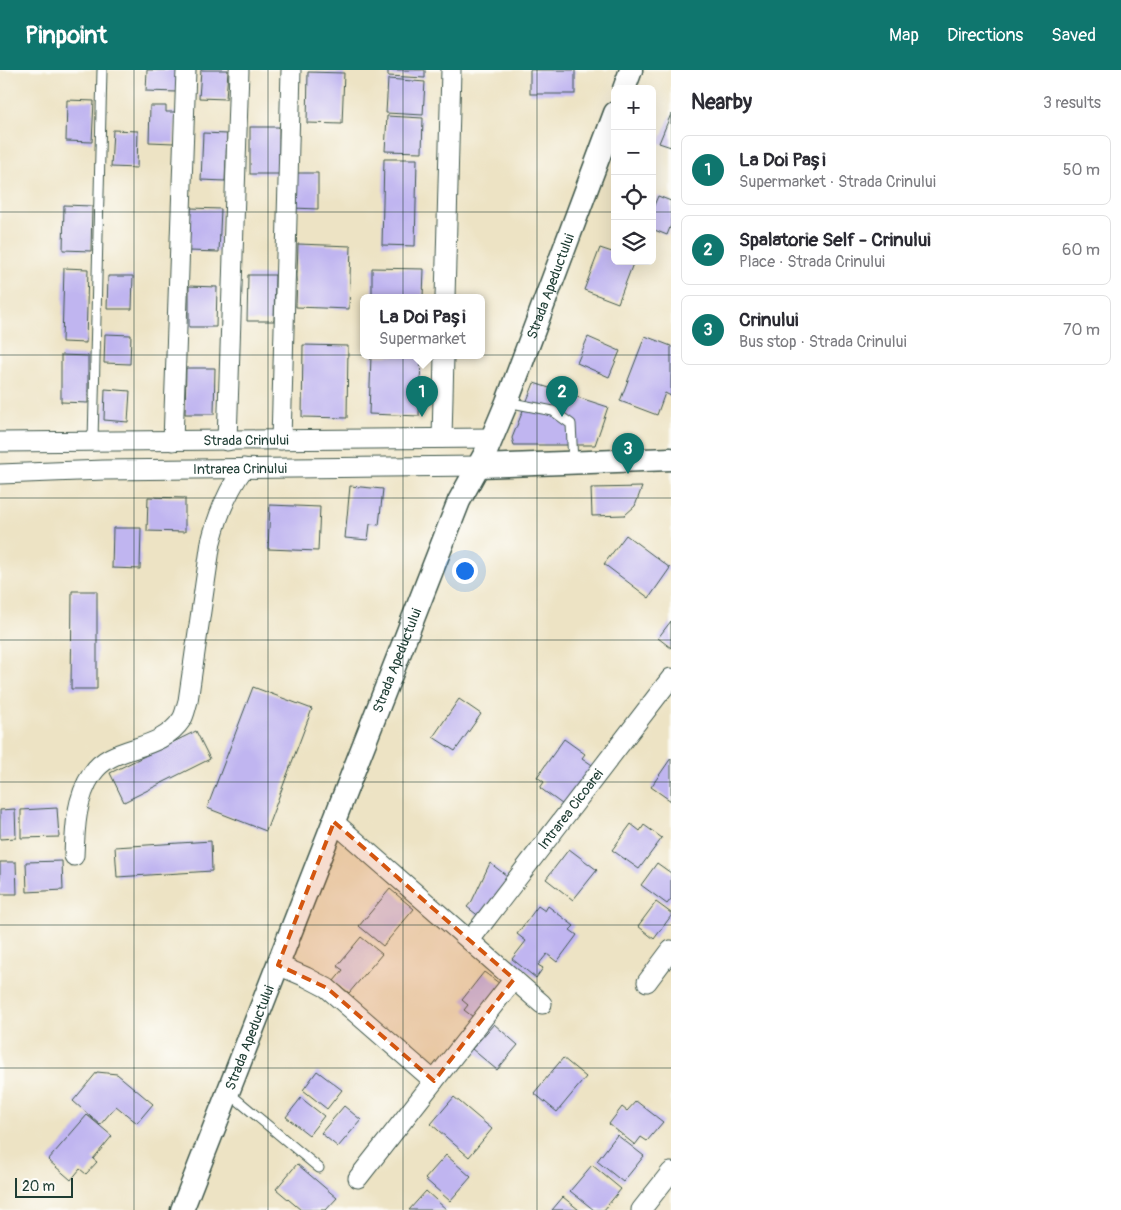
<!DOCTYPE html>
<html lang="en">
<head>
<meta charset="utf-8">
<style>
	body { margin:0; font-family:Pangolin,sans-serif; background:#f2f2f3; color:#2b2b33 }
	.controls { position:absolute; right:15px; top:15px; display:grid; overflow:hidden; border-radius:8px; box-shadow:0 5px 20px #0002 }
	.controls button { width:45px; height:45px; display:grid; place-items:center; padding:0; border:0; border-bottom:1px solid #e1e1e2; background:#fff; color:#2b2b33; font:25px sans-serif }
	.scale { position:absolute; left:15px; bottom:12px; width:58px; box-sizing:border-box; padding-left:5px; border:2px solid #1f3d34; border-top:0; font-size:14px; line-height:18px; white-space:nowrap; color:#1f3d34; -webkit-text-stroke:4px #fdfcf7; paint-order:stroke }
	.you { position:absolute; left:464px; top:500px; width:18px; height:18px; margin:-12px; border:4px solid #fff; border-radius:50%; background:#1a73e8; box-shadow:0 0 0 8px #1a73e833 }
	.badge { display:grid; place-items:center; width:32px; height:32px; border-radius:50%; background:#0f766e; color:#fff; font-size:16px; font-weight:700 }
	.pin { position:absolute; translate:-50% -41px; filter:drop-shadow(0 1px 2px #0008) }
	.pin::after { content:''; position:absolute; top:26px; width:18px; height:15px; background:inherit; clip-path:polygon(0 0,100% 0,50% 100%) }
	.popup { position:absolute; left:360px; top:224px; width:125px; height:65px; box-sizing:border-box; display:grid; place-content:center; border-radius:8px; background:#fff; filter:drop-shadow(0 1px 4px #0005); font-size:16px; white-space:nowrap; color:#7c7c81 }
	.popup b { font-size:19px; color:#2b2b33 }
	.popup::after { content:''; position:absolute; left:50%; top:100%; margin-left:-10px; border:10px solid transparent; border-top-color:#fff }
	.list { margin:0; padding:0; list-style:none }
	h2 { display:flex; justify-content:space-between; align-items:center; height:65px; margin:0; padding:0 20px; font-size:21px }
	h2 small { font-size:16px; font-weight:400; color:#7c7c81 }
	.list li { display:grid; grid-template-columns:32px 1fr auto; gap:15px; align-items:center; box-sizing:border-box; height:70px; margin:0 10px 10px; padding:0 10px; border:1px solid #e1e1e2; border-radius:8px }
	.list b { display:block; font-size:19px; white-space:nowrap }
	.list p { margin:0; font-size:16px; white-space:nowrap; color:#7c7c81 }
	.list em { font-size:16px; font-style:normal; color:#7c7c81 }
	.icon { flex:none; width:28px; height:28px; fill:none; stroke:currentColor; stroke-width:2; stroke-linecap:round; stroke-linejoin:round }
	.map { position:relative; flex:none; width:671px; height:1140px; overflow:hidden }
	header { display:flex; align-items:center; gap:30px; box-sizing:border-box; height:70px; padding:0 25px; background:#0f766e; color:#fff }
	header strong { font-size:24px }
	nav { display:flex; gap:28px; margin-inline-start:auto; font-size:18px }
	main { display:flex }
	aside { flex:1; background:#fff }
	.map>svg:first-child { display:block }
</style>
</head>
<body>
<header>
<strong>Pinpoint</strong>
<nav><a>Map</a><a>Directions</a><a>Saved</a></nav>
</header>
<main>
<div class="map">
<svg width="671" height="1140" viewBox="0 0 671 1140">
	<rect width="100%" height="100%" fill="#fdfcf7"/>
	<filter id="ink" filterUnits="userSpaceOnUse"><feTurbulence type="fractalNoise" baseFrequency=".02" numOctaves="2"/><feDisplacementMap in="SourceGraphic" scale="10" xChannelSelector="R" yChannelSelector="G"/><feConvolveMatrix kernelMatrix="1 2 1 2 8 2 1 2 1" color-interpolation-filters="sRGB"/></filter>
	<filter id="wash" filterUnits="userSpaceOnUse"><feTurbulence type="fractalNoise" baseFrequency=".0096" numOctaves="4" result="noise"/><feDisplacementMap in="SourceGraphic" scale="20" xChannelSelector="R" yChannelSelector="G"/><feGaussianBlur stdDeviation="1.12" result="paint"/><feColorMatrix in="noise" values="0 0 0 0 0 0 0 0 0 0 0 0 0 0 0 0 0 1.4 0 .05"/><feComposite in="paint" operator="in"/></filter>
	<g filter="url(#wash)">
		<rect width="100%" height="100%" fill="#ede3c4"/>
		<g id="blocks">
			<g fill="#c0b5f0">
				<path d="M 147,0 L 178,0 L 177,22 L 146,21 Z"/>
				<path d="M 201,0 L 228,0 L 226,29 L 199,28 Z"/>
				<path d="M 388,0 L 425,0 L 425,8 L 388,6 Z"/>
				<rect x="530" y="0" width="45" height="24"/>
				<path d="M 308,2 L 344,3 L 342,54 L 307,53 Z"/>
				<path d="M 388,9 L 425,12 L 423,45 L 386,43 Z"/>
				<path d="M 67,30 L 94,31 L 92,72 L 66,71 Z"/>
				<path d="M 150,36 L 166,36 L 166,42 L 176,42 L 174,73 L 149,72 Z"/>
				<path d="M 671,44 L 671,77 L 659,73 Z"/>
				<path d="M 387,46 L 423,48 L 422,82 L 385,81 Z"/>
				<rect x="250" y="57" width="29" height="47"/>
				<path d="M 113,60 L 138,61 L 137,98 L 111,97 Z"/>
				<path d="M 203,63 L 227,64 L 225,111 L 201,110 Z"/>
				<path d="M 384,89 L 417,89 L 415,176 L 382,175 Z"/>
				<path d="M 294,103 L 318,103 L 318,139 L 293,138 Z"/>
				<path d="M 658,126 L 671,131 L 671,155 L 667,165 L 652,159 L 652,140 Z"/>
				<path d="M 64,135 L 92,136 L 91,181 L 63,180 Z"/>
				<path d="M 191,138 L 221,139 L 219,182 L 189,181 Z"/>
				<path d="M 298,174 L 351,176 L 349,239 L 296,237 Z"/>
				<path d="M 600,178 L 615,183 L 615,191 L 634,191 L 618,233 L 584,220 Z"/>
				<path d="M 64,198 L 88,199 L 86,273 L 62,272 Z"/>
				<path d="M 372,198 L 424,199 L 423,228 L 372,228 Z"/>
				<path d="M 248,205 L 275,205 L 274,251 L 247,251 Z"/>
				<path d="M 108,206 L 133,206 L 132,239 L 107,239 Z"/>
				<path d="M 189,216 L 217,217 L 216,257 L 189,257 Z"/>
				<path d="M 105,264 L 131,265 L 130,294 L 104,293 Z"/>
				<path d="M 645,266 L 671,276 L 671,326 L 665,323 L 657,345 L 620,331 Z"/>
				<path d="M 588,267 L 620,281 L 609,307 L 577,293 Z"/>
				<path d="M 303,275 L 348,276 L 347,348 L 302,347 Z"/>
				<path d="M 61,285 L 88,286 L 88,333 L 61,332 Z"/>
				<path d="M 371,286 L 421,286 L 419,346 L 369,344 Z"/>
				<path d="M 186,298 L 215,298 L 214,344 L 185,344 Z"/>
				<path d="M 534,313 L 608,337 L 595,375 L 514,375 L 512,368 Z"/>
				<path d="M 105,319 L 130,321 L 128,352 L 104,350 Z"/>
				<path d="M 350,416 L 383,419 L 379,455 L 370,454 L 368,470 L 345,468 Z"/>
				<path d="M 642,417 L 635,436 L 625,445 L 592,446 L 591,418 Z"/>
				<path d="M 148,427 L 185,428 L 185,462 L 147,461 Z"/>
				<path d="M 270,435 L 320,437 L 318,481 L 268,479 Z"/>
				<path d="M 113,458 L 141,458 L 140,499 L 112,498 Z"/>
				<path d="M 626,465 L 670,498 L 649,528 L 604,494 Z"/>
				<path d="M 72,521 L 97,521 L 97,619 L 71,619 Z"/>
				<path d="M 671,551 L 671,578 L 658,568 Z"/>
				<path d="M 253,617 L 312,639 L 266,761 L 207,738 Z"/>
				<path d="M 459,629 L 481,644 L 455,681 L 433,667 Z"/>
				<path d="M 196,661 L 210,689 L 124,732 L 110,703 Z"/>
				<path d="M 564,669 L 585,684 L 582,688 L 595,697 L 566,737 L 540,718 L 544,712 L 537,707 Z"/>
				<path d="M 671,688 L 671,731 L 651,717 Z"/>
				<path d="M 57,738 L 59,767 L 21,768 L 21,740 Z"/>
				<path d="M 15,739 L 16,768 L 0,769 L 0,740 Z"/>
				<path d="M 631,754 L 640,761 L 644,755 L 662,768 L 639,799 L 612,780 Z"/>
				<path d="M 211,771 L 212,801 L 117,807 L 115,777 Z"/>
				<path d="M 569,779 L 597,800 L 573,830 L 546,809 Z"/>
				<path d="M 62,791 L 63,820 L 27,822 L 26,792 Z"/>
				<path d="M 0,792 L 16,792 L 17,824 L 0,824 Z"/>
				<path d="M 490,793 L 511,809 L 480,847 L 467,837 L 472,831 Z"/>
				<path d="M 657,793 L 671,803 L 671,829 L 667,834 L 641,815 Z"/>
				<path d="M 390,819 L 414,839 L 383,876 L 359,856 Z"/>
				<path d="M 656,832 L 671,843 L 671,846 L 654,869 L 638,856 Z"/>
				<path d="M 538,836 L 545,841 L 548,836 L 574,856 L 570,860 L 577,865 L 557,892 L 547,884 L 538,895 L 543,898 L 536,908 L 512,889 L 526,871 L 517,864 Z"/>
				<path d="M 361,867 L 382,884 L 349,923 L 334,911 L 343,900 L 337,896 Z"/>
				<path d="M 484,902 L 503,916 L 477,950 L 464,940 L 468,935 L 462,930 Z"/>
				<path d="M 494,954 L 518,975 L 497,1000 L 472,979 Z"/>
				<path d="M 563,988 L 586,1007 L 557,1042 L 534,1023 Z"/>
				<path d="M 317,1001 L 342,1020 L 327,1039 L 303,1020 Z"/>
				<path d="M 97,1002 L 117,1004 L 153,1034 L 137,1053 L 116,1036 L 100,1055 L 73,1031 Z"/>
				<path d="M 454,1027 L 492,1059 L 469,1087 L 431,1054 Z"/>
				<path d="M 301,1028 L 324,1046 L 309,1065 L 286,1047 Z"/>
				<path d="M 636,1031 L 663,1052 L 647,1071 L 641,1067 L 635,1075 L 609,1054 L 622,1037 L 627,1041 Z"/>
				<path d="M 344,1036 L 361,1050 L 338,1077 L 321,1063 Z"/>
				<path d="M 87,1045 L 112,1066 L 93,1089 L 97,1092 L 86,1104 L 80,1099 L 71,1110 L 48,1090 Z"/>
				<path d="M 617,1065 L 644,1086 L 623,1112 L 597,1091 Z"/>
				<path d="M 446,1085 L 471,1107 L 450,1131 L 425,1109 Z"/>
				<path d="M 297,1094 L 337,1128 L 326,1140 L 301,1140 L 276,1119 Z"/>
				<path d="M 592,1095 L 621,1119 L 604,1140 L 594,1140 L 570,1121 Z"/>
				<path d="M 426,1121 L 447,1140 L 409,1140 Z"/>
				<path d="M 563,1127 L 579,1140 L 552,1140 Z"/>
			</g>
		</g>
	</g>
	<g filter="url(#ink)">
		<use href="#blocks" fill-opacity="0" stroke="#3e564a" stroke-width="1"/>
		<g fill="none" stroke-linecap="round" stroke-linejoin="round">
			<g stroke="#3e564a" stroke-width="11">
				<g id="service">
					<path d="M 507,332 L 553,341 L 571,354 L 573,392"/>
					<path d="M 93,371 L 102,0"/>
					<path d="M 229,1023 L 319,1098"/>
				</g>
			</g>
			<g stroke="#3e564a" stroke-width="21">
				<g id="minor">
					<path d="M 445,228 L 451,0"/>
					<path d="M 442,368 L 444,286"/>
					<path d="M 281,370 L 291,0"/>
					<path d="M 173,371 L 186,0"/>
					<path d="M 227,371 L 239,0"/>
					<path id="s1" d="M 0,372 L 493,368"/>
					<path id="s2" d="M 0,404 L 104,400 L 479,396"/>
					<path d="M 334,752 L 542,934"/>
					<path d="M 74,786 C 75,758 76,728 92,704 C 112,673 159,684 182,649 C 185,644 186,637 188,631 L 211,472 C 218,444 227,421 244,398"/>
					<path id="s3" d="M 470,870 L 671,608"/>
					<path d="M 278,895 L 306,907 L 327,918 L 434,1011"/>
					<path d="M 647,912 L 671,880"/>
					<path d="M 358,1108 L 514,909"/>
					<path d="M 641,1140 L 671,1102"/>
				</g>
			</g>
			<g stroke="#3e564a" stroke-width="25">
				<g id="tertiary">
					<path d="M 624,19 L 631,0"/>
					<path d="M 479,396 L 671,389"/>
					<path id="s4" d="M 182,1140 L 459,431 L 486,382 L 507,332 L 615,43"/>
				</g>
			</g>
			<use href="#service" stroke="#fff" stroke-width="9"/>
			<use href="#minor" stroke="#fff" stroke-width="19"/>
			<use href="#tertiary" stroke="#fff" stroke-width="22"/>
		</g>
	</g>
	<path fill="#d45610" fill-opacity="0.2" stroke="#d45610" stroke-width="4" stroke-dasharray="10 6" stroke-linejoin="round" d="M 334,752 L 514,909 L 434,1011 L 327,918 L 278,895 Z"/>
	<path fill="none" stroke="#1f3d34" stroke-width="1" stroke-opacity="0.55" d="M 134,0 L 134,1140M 268,0 L 268,1140M 403,0 L 403,1140M 537,0 L 537,1140M 0,142 L 615,142M 652,142 L 671,142M 0,285 L 671,285M 0,428 L 671,428M 0,570 L 671,570M 0,712 L 671,712M 0,855 L 671,855M 0,998 L 671,998"/>
	<g text-anchor="middle" dominant-baseline="central" stroke-width="4" stroke-linejoin="round" paint-order="stroke">
		<g font-size="14" fill="#1f3d34" stroke="#fdfcf7">
			<text stroke="none"><textPath href="#s4" startOffset="995">Strada Apeductului</textPath></text>
			<text stroke="none"><textPath href="#s1" startOffset="246">Strada Crinului</textPath></text>
			<text stroke="none"><textPath href="#s2" startOffset="240">Intrarea Crinului</textPath></text>
			<text stroke="none"><textPath href="#s4" startOffset="590">Strada Apeductului</textPath></text>
			<text stroke="none"><textPath href="#s3" startOffset="165">Intrarea Cicoarei</textPath></text>
			<text stroke="none"><textPath href="#s4" startOffset="185">Strada Apeductului</textPath></text>
		</g>
	</g>
</svg>
<div class="controls">
<button>+</button>
<button>−</button>
<button><svg class="icon" aria-label="locate" viewBox="0 0 24 24"><circle cx="12" cy="12" r="6"/><path d="M12 2v4M12 18v4M2 12h4M18 12h4"/></svg></button>
<button><svg class="icon" aria-label="layers" viewBox="0 0 24 24"><path d="M12 4l9 5-9 5-9-5zM3 14l9 5 9-5"/></svg></button>
</div>
<div class="scale">20 m</div>
<div class="you"></div>
<div class="pin badge" style="left:422px;top:347px">1</div>
<div class="popup"><b>La Doi Pași</b>Supermarket</div>
<div class="pin badge" style="left:562px;top:347px">2</div>
<div class="pin badge" style="left:628px;top:404px">3</div>
</div>
<aside>
<h2>Nearby<small>3 results</small></h2>
<ul class="list">
<li><span class="badge">1</span><div><b>La Doi Pași</b><p>Supermarket · Strada Crinului</p></div><em>50 m</em></li>
<li><span class="badge">2</span><div><b>Spalatorie Self - Crinului</b><p>Place · Strada Crinului</p></div><em>60 m</em></li>
<li><span class="badge">3</span><div><b>Crinului</b><p>Bus stop · Strada Crinului</p></div><em>70 m</em></li>
</ul>
</aside>
</main>
</body>
</html>
